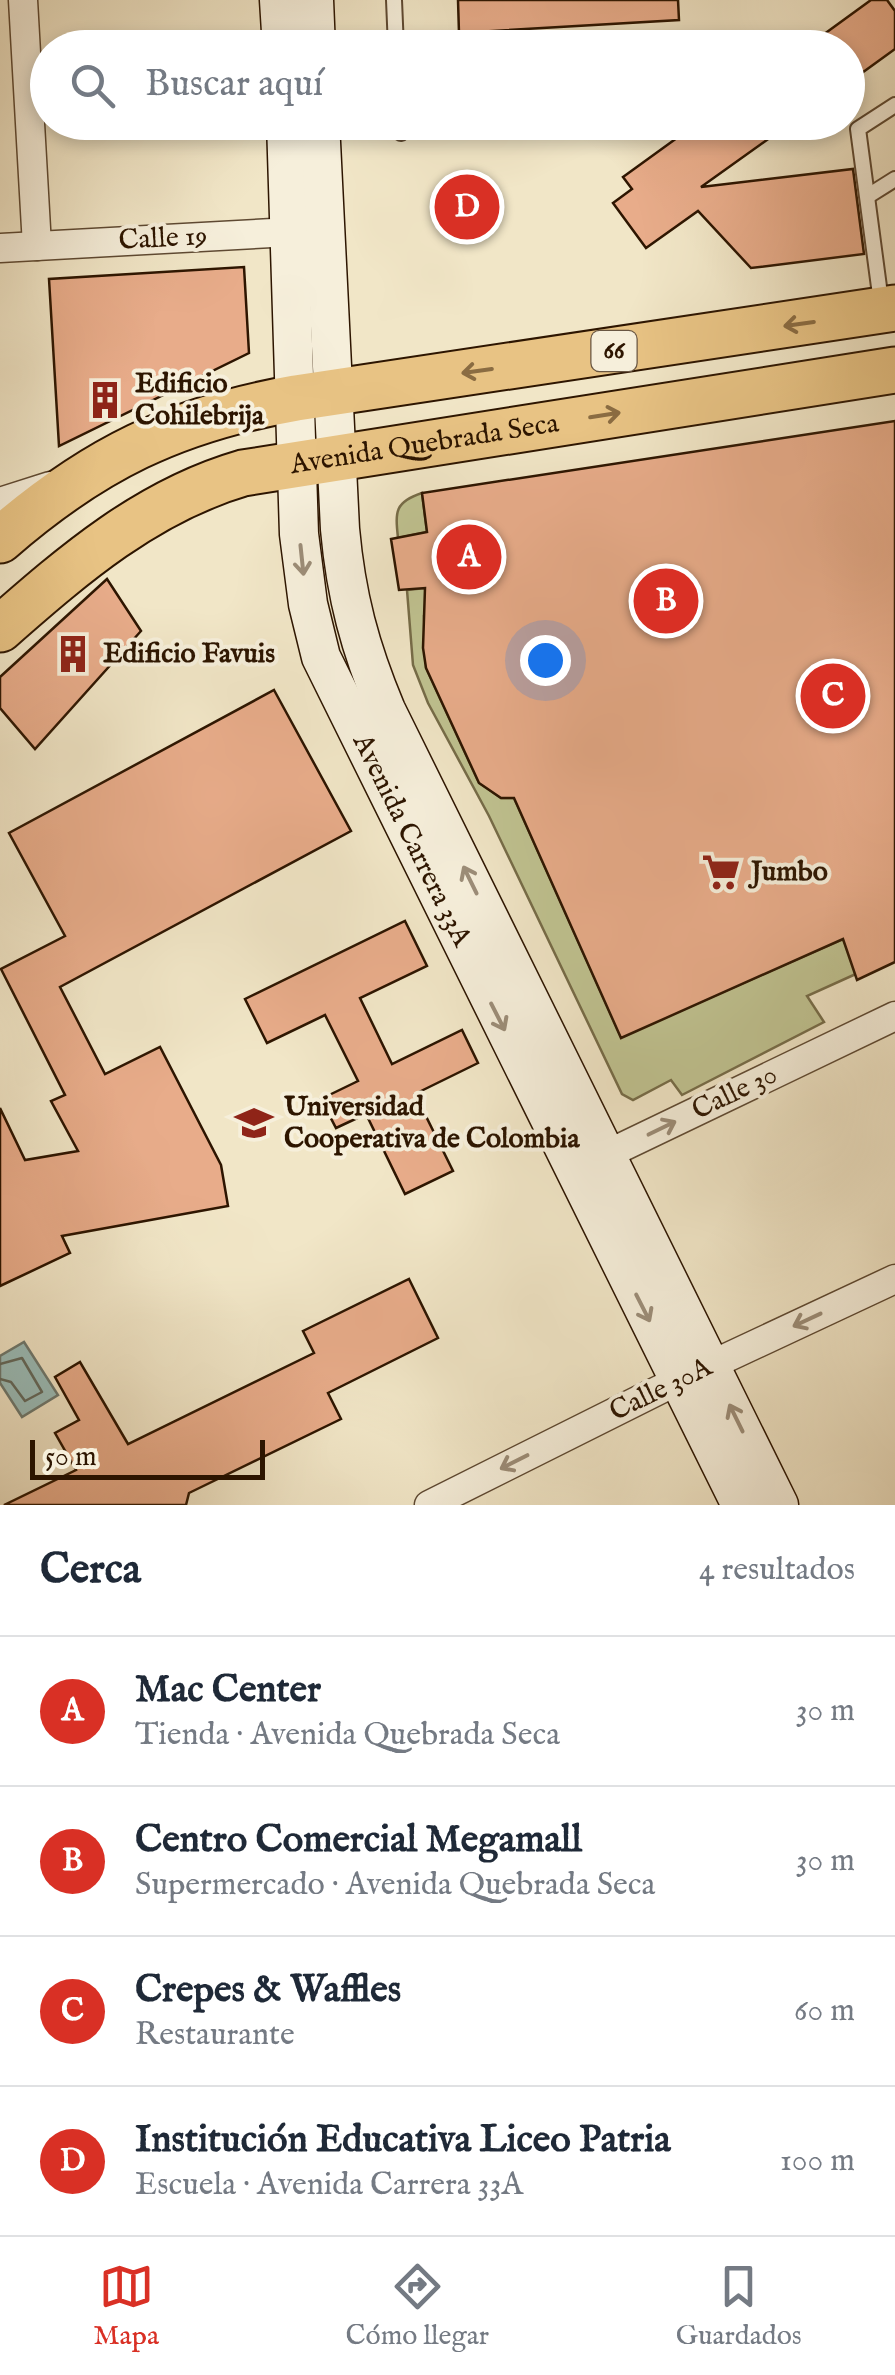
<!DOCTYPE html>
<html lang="es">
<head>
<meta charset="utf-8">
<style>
	body { margin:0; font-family:"IM FELL English",serif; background:#f2f2f3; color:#1f2937 }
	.scale { position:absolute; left:30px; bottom:25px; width:235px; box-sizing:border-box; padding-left:10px; border:5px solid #2d1500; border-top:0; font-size:28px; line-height:35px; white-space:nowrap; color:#2d1500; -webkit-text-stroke:8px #f6efdb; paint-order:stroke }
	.you { position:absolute; left:545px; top:660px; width:35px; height:35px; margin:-25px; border:8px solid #fff; border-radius:50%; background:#1a73e8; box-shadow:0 0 0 15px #1a73e833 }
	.badge { display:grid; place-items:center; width:65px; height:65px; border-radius:50%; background:#d93025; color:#fff; font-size:32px; font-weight:700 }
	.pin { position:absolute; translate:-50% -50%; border:5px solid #fff; box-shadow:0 2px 10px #0006 }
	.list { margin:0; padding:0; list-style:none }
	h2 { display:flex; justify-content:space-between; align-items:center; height:130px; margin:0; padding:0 40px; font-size:42px }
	h2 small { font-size:32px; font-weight:400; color:#747a83 }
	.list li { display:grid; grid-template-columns:65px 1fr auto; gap:30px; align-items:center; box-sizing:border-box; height:150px; padding:0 40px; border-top:2px solid #e0e1e3 }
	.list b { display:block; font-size:38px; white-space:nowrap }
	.list p { margin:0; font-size:32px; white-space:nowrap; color:#747a83 }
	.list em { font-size:32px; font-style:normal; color:#747a83 }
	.icon { flex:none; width:55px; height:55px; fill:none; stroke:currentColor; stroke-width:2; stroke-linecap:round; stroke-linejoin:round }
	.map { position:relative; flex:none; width:895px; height:1505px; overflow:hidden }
	.search { position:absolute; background:#fff; box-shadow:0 5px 15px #0003; left:30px; right:30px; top:30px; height:110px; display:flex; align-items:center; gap:25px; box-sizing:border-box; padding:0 35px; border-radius:55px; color:#747a83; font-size:38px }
	.sheet { height:730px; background:#fff }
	nav { display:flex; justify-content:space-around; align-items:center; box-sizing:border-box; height:140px; border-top:2px solid #e0e1e3; background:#fff; font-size:28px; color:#747a83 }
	nav a { display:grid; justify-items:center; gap:5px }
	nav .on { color:#d93025 }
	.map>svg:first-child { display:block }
</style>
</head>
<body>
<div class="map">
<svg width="895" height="1505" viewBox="0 0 895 1505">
	<rect width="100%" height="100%" fill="#f1e6c7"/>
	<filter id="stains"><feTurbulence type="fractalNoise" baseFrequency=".002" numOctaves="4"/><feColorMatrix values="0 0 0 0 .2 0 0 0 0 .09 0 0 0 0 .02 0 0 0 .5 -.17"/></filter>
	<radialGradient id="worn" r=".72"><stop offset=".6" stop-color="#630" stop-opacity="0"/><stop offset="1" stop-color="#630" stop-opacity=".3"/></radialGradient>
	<g fill="#c0c391" stroke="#766c48" stroke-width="2.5">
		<path d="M 422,493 L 427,532 L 398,538 C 395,511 395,502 422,493 Z"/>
		<path d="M 435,587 L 440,612 L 424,616 L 426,668 L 479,783 L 501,798 L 514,798 L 621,1037 L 843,939 L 858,973 L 807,996 L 824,1022 L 682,1095 L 671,1080 L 633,1100 L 622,1094 L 489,816 L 428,703 L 413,665 L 407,590 Z"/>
	</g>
	<path fill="#9bbeba" stroke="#6f7a70" stroke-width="2.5" d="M 24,1342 L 58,1395 L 22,1417 L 0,1383 L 0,1356 Z"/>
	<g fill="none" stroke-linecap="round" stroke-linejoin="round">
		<path stroke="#646a5d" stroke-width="2.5" d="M 0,1364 L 22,1358 L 42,1392 L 25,1401 L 11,1382 L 0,1379"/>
	</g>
	<g fill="#e8ac8a" stroke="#2d1500" stroke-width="2.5">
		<path d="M 458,0 L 678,0 L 679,20 L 459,33 Z"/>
		<path d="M 871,0 L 887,0 L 895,11 L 895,49 L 848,83 L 848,48 L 805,48 Z"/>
		<path d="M 699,122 L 792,122 L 701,187 L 853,169 L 864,254 L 751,268 L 698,211 L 646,248 L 613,203 L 632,189 L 623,177 Z"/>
		<path d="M 244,267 L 249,353 L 59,446 L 49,279 Z"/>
		<path d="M 895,421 L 895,962 L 857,980 L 843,939 L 621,1038 L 514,798 L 501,798 L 479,783 L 426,668 L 423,648 L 425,588 L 399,590 L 391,539 L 427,532 L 422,493 Z"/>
		<path d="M 107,579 L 141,631 L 35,749 L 0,708 L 0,677 Z"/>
		<path d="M 274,690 L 351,831 L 60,987 L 105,1074 L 160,1047 L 221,1165 L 228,1206 L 62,1236 L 70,1253 L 0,1286 L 0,1108 L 25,1160 L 78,1151 L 51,1101 L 65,1095 L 1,969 L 65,936 L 9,833 Z"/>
		<path d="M 405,921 L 427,966 L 360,998 L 392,1064 L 462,1030 L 478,1063 L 415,1094 L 453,1171 L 405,1194 L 366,1114 L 336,1128 L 321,1099 L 358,1081 L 325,1015 L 267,1043 L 245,999 Z"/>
		<path d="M 409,1279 L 438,1338 L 328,1393 L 341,1419 L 189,1493 L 186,1505 L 4,1505 L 76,1470 L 55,1433 L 79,1420 L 55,1377 L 80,1362 L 128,1444 L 314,1353 L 303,1331 Z"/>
	</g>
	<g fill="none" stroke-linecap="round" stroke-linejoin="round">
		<g stroke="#5e4932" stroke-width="18">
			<g id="service">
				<path d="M 394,0 L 396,48"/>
				<path d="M 400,122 L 401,133"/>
				<path d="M 868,196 L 895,179"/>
				<path d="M 881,302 L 858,129 L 895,105"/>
			</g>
		</g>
		<g stroke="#5e4932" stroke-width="31">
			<g id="minor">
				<path d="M 23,0 L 37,246"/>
				<path d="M 0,248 L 309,231"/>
				<path d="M 0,502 L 50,486"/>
				<path d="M 589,1163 L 895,1016"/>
				<path d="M 429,1505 L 679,1380 L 895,1279"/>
			</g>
		</g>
		<g stroke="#2d1500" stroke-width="41">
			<g id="secondary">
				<path d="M 279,0 L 282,48"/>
				<path d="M 314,0 L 316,48"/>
				<path id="s1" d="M 286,122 L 299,534 L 308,604 L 321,657 L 741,1505"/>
				<path d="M 320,122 L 340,529 C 346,596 360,648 386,710 L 779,1505"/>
			</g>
		</g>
		<g stroke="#2d1500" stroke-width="49">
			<g id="trunk">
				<path d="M 0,540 C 93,459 175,419 296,398 L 895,308"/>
				<path id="s2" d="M 0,629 C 74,564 147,501 243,473 L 895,370"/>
			</g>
		</g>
		<use href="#service" stroke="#f6efdb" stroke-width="14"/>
		<use href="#minor" stroke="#f6efdb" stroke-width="28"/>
		<use href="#secondary" stroke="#f6efdb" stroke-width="38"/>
		<use href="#trunk" stroke="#e8c384" stroke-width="45"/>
	</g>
	<defs><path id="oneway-shaft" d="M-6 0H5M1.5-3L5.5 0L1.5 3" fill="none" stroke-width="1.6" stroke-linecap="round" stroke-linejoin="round" transform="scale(2.5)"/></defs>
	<g stroke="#8a6c42">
		<use href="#oneway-shaft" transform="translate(799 324) rotate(172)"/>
		<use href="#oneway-shaft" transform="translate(477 371) rotate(172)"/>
		<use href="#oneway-shaft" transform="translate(605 415) rotate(-9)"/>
	</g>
	<g stroke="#9c8d78">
		<use href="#oneway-shaft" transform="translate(302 560) rotate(84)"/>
		<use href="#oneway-shaft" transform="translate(470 880) rotate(-116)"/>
		<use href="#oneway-shaft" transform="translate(498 1017) rotate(63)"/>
		<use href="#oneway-shaft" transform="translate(662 1128) rotate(-26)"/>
		<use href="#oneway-shaft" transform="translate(643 1308) rotate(63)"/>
		<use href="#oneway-shaft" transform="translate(807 1320) rotate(155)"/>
		<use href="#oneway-shaft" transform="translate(736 1418) rotate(-116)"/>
		<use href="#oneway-shaft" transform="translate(514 1462) rotate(153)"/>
	</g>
	<defs>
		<g id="building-bare" transform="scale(3)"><path d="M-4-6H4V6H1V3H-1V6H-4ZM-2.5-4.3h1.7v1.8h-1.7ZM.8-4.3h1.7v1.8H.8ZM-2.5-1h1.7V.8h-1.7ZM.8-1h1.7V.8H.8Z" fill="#8f2418" stroke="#f6efdb" stroke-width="2.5" paint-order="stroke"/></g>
		<g id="supermarket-bare" transform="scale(3)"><path d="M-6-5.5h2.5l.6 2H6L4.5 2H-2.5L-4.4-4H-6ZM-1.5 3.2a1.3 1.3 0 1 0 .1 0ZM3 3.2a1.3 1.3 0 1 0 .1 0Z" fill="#8f2418" stroke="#f6efdb" stroke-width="2.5" paint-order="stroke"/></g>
		<g id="university-bare" transform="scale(3)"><path d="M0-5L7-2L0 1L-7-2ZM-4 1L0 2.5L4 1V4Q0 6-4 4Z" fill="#8f2418" stroke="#f6efdb" stroke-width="2.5" paint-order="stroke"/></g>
	</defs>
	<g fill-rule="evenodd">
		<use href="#building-bare" x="105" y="400"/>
		<use href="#building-bare" x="73" y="654"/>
		<use href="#supermarket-bare" x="721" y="872"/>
		<use href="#university-bare" x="254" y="1123"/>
	</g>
	<g text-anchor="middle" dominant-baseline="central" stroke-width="8" stroke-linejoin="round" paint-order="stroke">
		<rect fill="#f6efdb" stroke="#695642" stroke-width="2.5" x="591.5" y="331" width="45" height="40" rx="8"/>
		<g font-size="25" font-weight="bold" fill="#2d1500">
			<text x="614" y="351">66</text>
		</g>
		<g font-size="28" fill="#2d1500" stroke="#f6efdb">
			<text transform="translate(163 239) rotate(-3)">Calle 19</text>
			<text stroke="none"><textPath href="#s2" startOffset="475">Avenida Quebrada Seca</textPath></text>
			<text stroke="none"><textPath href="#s1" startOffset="742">Avenida Carrera 33A</textPath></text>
			<text transform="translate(735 1093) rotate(-26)">Calle 30</text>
			<text transform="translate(661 1390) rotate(-26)">Calle 30A</text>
		</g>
		<g font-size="28" font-weight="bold" fill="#2d1500" stroke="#f6efdb" text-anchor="start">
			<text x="135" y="384">Edificio<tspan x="135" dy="32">Cohilebrija</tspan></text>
			<text x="103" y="654">Edificio Favuis</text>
			<text x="751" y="872">Jumbo</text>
			<text x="284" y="1107">Universidad<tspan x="284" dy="32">Cooperativa de Colombia</tspan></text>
		</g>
	</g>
	<rect width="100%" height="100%" filter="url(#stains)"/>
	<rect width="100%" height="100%" fill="url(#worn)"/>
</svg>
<div class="scale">50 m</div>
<div class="you"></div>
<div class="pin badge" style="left:469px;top:557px">A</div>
<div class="pin badge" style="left:666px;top:601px">B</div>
<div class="pin badge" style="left:833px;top:696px">C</div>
<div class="pin badge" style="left:467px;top:207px">D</div>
<div class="search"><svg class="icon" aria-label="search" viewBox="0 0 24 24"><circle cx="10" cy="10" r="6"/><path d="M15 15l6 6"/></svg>Buscar aquí</div>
</div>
<section class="sheet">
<h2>Cerca<small>4 resultados</small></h2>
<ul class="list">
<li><span class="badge">A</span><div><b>Mac Center</b><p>Tienda · Avenida Quebrada Seca</p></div><em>30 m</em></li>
<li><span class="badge">B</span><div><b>Centro Comercial Megamall</b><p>Supermercado · Avenida Quebrada Seca</p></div><em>30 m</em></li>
<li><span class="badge">C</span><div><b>Crepes &amp; Waffles</b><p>Restaurante</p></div><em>60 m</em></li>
<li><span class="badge">D</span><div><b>Institución Educativa Liceo Patria</b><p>Escuela · Avenida Carrera 33A</p></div><em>100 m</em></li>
</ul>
</section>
<nav>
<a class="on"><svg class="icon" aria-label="map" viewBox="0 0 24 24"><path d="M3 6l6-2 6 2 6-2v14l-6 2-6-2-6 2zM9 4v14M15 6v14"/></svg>Mapa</a>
<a><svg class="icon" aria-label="directions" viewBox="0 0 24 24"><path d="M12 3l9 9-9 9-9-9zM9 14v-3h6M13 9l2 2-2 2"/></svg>Cómo llegar</a>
<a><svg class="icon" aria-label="saved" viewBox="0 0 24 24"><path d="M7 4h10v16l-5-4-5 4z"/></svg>Guardados</a>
</nav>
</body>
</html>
